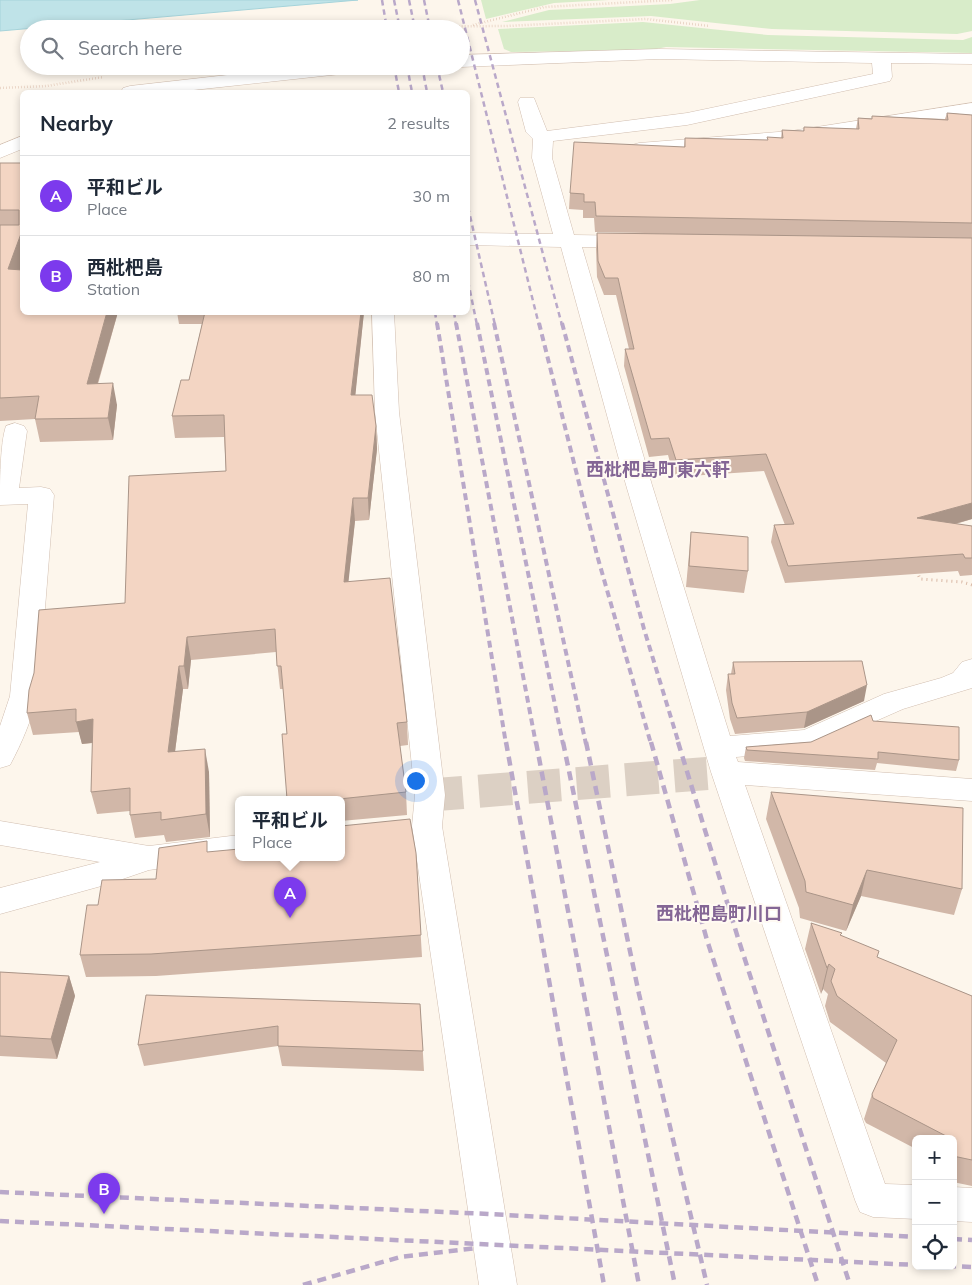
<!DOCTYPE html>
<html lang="en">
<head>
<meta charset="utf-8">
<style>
	body { margin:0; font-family:Mulish,"Noto Sans JP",sans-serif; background:#f6f6f7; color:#1f2937 }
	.controls { position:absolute; right:15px; bottom:15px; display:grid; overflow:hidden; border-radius:8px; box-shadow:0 2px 8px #0003 }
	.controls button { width:45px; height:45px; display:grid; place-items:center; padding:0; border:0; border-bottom:1px solid #e0e1e3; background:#fff; color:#1f2937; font:25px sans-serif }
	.you { position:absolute; left:415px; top:780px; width:18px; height:18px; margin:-12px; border:4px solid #fff; border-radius:50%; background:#1a73e8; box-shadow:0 0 0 8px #1a73e833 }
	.badge { display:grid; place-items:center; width:32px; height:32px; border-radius:50%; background:#7c3aed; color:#fff; font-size:16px; font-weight:700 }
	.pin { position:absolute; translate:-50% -41px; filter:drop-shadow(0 1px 2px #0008) }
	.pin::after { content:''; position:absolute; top:26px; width:18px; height:15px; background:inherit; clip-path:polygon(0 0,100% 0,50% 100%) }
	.popup { position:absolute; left:235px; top:796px; width:110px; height:65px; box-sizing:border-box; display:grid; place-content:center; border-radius:8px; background:#fff; filter:drop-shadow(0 1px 4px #0005); font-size:16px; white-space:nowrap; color:#747a83 }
	.popup b { font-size:19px; color:#1f2937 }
	.popup::after { content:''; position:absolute; left:50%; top:100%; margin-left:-10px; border:10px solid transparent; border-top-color:#fff }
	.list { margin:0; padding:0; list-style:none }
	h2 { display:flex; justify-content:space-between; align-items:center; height:65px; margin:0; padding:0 20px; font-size:21px }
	h2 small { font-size:16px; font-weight:400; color:#747a83 }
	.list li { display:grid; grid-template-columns:32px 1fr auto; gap:15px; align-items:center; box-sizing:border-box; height:80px; padding:0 20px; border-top:1px solid #e0e1e3 }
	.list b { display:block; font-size:19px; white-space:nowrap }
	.list p { margin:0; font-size:16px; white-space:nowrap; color:#747a83 }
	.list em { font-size:16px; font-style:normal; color:#747a83 }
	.icon { flex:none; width:28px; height:28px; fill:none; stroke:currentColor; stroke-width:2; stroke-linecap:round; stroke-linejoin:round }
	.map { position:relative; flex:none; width:972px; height:1285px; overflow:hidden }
	.search { position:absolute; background:#fff; box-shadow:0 2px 8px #0003; left:20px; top:20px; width:450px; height:55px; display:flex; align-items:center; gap:12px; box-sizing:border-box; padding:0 18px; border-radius:28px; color:#747a83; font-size:19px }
	.panel { position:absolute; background:#fff; box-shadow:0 2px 8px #0003; left:20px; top:90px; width:450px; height:225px; border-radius:8px }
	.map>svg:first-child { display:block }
</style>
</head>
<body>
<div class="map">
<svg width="972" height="1285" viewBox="0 0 972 1285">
	<rect width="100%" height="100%" fill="#fdf6ec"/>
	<g fill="#d8ecc9">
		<path d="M 481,0 L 609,0 L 554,3 L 486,19 Z"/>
		<path d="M 700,0 L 972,0 L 972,31 L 957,34 L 772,29 L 651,16 L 502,22 L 549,10 L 670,4 Z"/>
		<path d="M 643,22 L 768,35 L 963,40 L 972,37 L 972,53 L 666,47 L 651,50 L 511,52 L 504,49 L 498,29 Z"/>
	</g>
	<path fill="#bfe3e8" stroke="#a5d3da" d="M 0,0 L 358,0 L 0,31 Z"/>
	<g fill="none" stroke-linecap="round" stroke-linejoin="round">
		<path stroke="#dcd0c4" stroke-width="33" stroke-dasharray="33 16" stroke-linecap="butt" d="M 430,795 L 726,772"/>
		<g stroke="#d1beb0" stroke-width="1">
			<g id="minor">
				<path d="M 659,49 L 972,54 L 972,64 L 891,63 L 892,77 L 890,81 L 687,125 L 553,141 L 552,158 L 574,235 L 633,236 L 640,238 L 644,242 L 640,246 L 633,248 L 582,247 L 652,485 L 730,736 L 804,730 L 884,694 L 941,678 L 953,673 L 962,662 L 972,659 L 972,688 L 903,709 L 808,751 L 736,757 L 738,762 L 972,779 L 972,801 L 745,785 L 885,1184 L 916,1185 L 916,1219 L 873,1217 L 860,1212 L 855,1200 L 711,772 L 626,485 L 561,247 L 468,245 L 468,233 L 553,234 L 532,158 L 533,139 L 526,132 L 518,102 L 520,98 L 534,98 L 547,131 L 687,113 L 873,74 L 872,63 L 659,59 L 461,67 L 460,66 L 461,55 Z"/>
				<path d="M 308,66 L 368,66 L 366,70 L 359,72 L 175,92 L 121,92 L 123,88 L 130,86 Z"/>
				<path d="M 972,103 L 972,115 L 791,143 L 639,155 L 632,153 L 629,149 L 632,145 L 639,143 L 791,131 Z"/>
				<path d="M 22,136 L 22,149 L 0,158 L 0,145 Z"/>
				<path d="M 372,312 L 394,312 L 399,412 L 445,795 L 442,826 L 517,1285 L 479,1285 L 412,826 L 415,795 L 375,412 Z"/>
				<path d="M 15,423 L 24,426 L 27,431 L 19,488 L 41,487 L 50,489 L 54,495 L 38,696 C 31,720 22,743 10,765 L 0,768 L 0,726 L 10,696 L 28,504 L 0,505 C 0,484 0,443 6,426 Z"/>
				<path d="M 0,821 L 149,846 L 239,835 L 239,857 L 246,857 L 149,870 L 105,885 L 0,914 L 0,888 L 100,862 L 0,845 Z"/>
				<path d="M 953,1187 L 972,1188 L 972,1222 L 953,1221 Z"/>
			</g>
		</g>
		<g stroke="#d9b8a5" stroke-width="2.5" stroke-dasharray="0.5 2.5" stroke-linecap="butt">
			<path d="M 473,25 L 544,7 L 673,0"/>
			<path d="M 354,29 L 366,27 L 506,26 L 646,19 L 710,26"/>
			<path d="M 0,88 L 46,86 L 104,77"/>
		</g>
		<path stroke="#d9b8a5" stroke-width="3" stroke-dasharray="1 4" stroke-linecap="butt" d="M 917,571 L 920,579 L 962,582 L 972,585"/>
		<use href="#minor" fill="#fff" fill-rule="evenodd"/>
		<g stroke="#b9a8c9" stroke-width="2.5" stroke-dasharray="5.5 4" stroke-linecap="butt">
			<path d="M 382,0 L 387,29"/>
			<path d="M 394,0 L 400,29"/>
			<path d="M 409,0 L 415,29"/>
			<path d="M 424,0 L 430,29"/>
			<path d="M 458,0 L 539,325"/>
			<path d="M 475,0 L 562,325"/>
			<path d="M 394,66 L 399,92"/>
			<path d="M 407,66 L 412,92"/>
			<path d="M 422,66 L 427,92"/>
			<path d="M 437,66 L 443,92"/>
			<path d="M 468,207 L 495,325"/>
			<path d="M 468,281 L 477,325"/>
			<path d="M 435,312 L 437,325"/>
			<path d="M 454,312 L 456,325"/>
		</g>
		<g stroke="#b9a8c9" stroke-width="4" stroke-dasharray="7 4.5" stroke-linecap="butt">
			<path d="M 437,323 L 506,744"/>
			<path d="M 456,323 L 536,744"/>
			<path d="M 477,323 L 563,744"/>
			<path d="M 494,323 L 586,744"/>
			<path d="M 539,323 L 597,555 L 651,744"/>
			<path d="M 562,323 L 644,629 L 679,744"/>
		</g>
		<g stroke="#b9a8c9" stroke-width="4.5" stroke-dasharray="9 6" stroke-linecap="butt">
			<path d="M 506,742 L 604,1285"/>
			<path d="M 536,742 L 639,1285"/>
			<path d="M 563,742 L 675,1285"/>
			<path d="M 586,742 L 639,994 L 707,1285"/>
			<path d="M 651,742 L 707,940 L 818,1285"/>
			<path d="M 678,742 L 738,938 L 850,1285"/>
			<path d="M 0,1192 L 488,1214 L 916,1237"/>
			<path d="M 0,1221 L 916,1265"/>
			<path d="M 953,1239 L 972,1240"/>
			<path d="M 947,1266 L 972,1267"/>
			<path d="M 303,1285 L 400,1257 L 476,1248"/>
		</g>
	</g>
	<g fill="#d1b7a8">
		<path d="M 947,113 L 972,115 L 972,519 L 956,524 L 972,526 L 972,575 L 960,576 L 958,571 L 785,583 L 771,542 L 774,525 L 785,525 L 764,471 L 674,477 L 668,455 L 649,457 L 624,366 L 625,349 L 629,349 L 616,295 L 604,295 L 597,277 L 596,249 L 597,233 L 645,233 L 595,232 L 594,218 L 583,218 L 583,210 L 569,209 L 570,193 L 684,147 L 685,138 L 767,140 L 781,138 L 782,130 L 803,131 L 804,127 L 856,129 L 858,118 L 872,119 L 872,116 L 945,119 Z"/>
		<path d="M 0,163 L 22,163 L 21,269 L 22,312 L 118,312 L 98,384 L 117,405 L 113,440 L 40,442 L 35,419 L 0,421 Z"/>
		<path d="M 177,312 L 364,312 L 355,395 L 376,426 L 377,449 L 369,520 L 355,521 L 348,581 L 407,722 L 408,745 L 400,746 L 406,792 L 407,815 L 341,821 L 341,799 L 287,799 L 287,734 L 283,689 L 280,689 L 276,652 L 191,660 L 188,689 L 183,689 L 175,752 L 209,772 L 210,837 L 166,842 L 164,835 L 135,838 L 130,815 L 130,811 L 97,814 L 91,792 L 93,743 L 82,744 L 79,732 L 33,735 L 27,713 L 125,603 L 226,471 L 224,437 L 175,438 L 172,416 L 189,380 L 202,324 L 179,324 Z"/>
		<path d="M 691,532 L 748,571 L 744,593 L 686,587 Z"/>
		<path d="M 733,662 L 864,701 L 804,728 L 735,734 L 730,719 L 726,690 L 728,674 L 731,674 Z"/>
		<path d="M 873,721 L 959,760 L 956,771 L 877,763 L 875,770 L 745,761 L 744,758 L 746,747 L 811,742 Z"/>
		<path d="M 771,792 L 962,889 L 954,915 L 861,896 L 846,931 L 800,918 L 799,908 L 766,819 Z"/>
		<path d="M 209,852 L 416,853 L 422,957 L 156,976 L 86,977 L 80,955 L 98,905 L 156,879 Z"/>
		<path d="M 811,923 L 841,935 L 878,958 L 972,996 L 972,1186 L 953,1182 L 953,1139 L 916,1139 L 916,1149 L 866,1123 L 864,1119 L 872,1094 L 886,1063 L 830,1022 L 825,1006 L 828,994 L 823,989 L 821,994 L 805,949 Z"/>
		<path d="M 0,972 L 69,976 L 75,996 L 57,1059 L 0,1056 Z"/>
		<path d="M 420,1004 L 424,1071 L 282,1066 L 278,1046 L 144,1066 L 138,1045 Z"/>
	</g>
	<g fill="#aa9588">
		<path d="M 22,231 L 22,265 L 13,291 L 8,269 Z"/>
		<path d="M 107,312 L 118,312 L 91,406 L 87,384 Z"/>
		<path d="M 361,312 L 364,312 L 353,418 L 351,395 Z"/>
		<path d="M 113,383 L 117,405 L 113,440 L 108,418 Z"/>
		<path d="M 376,426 L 377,449 L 369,520 L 368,498 Z"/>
		<path d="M 353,498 L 355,521 L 346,605 L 344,582 Z"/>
		<path d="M 972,503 L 972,519 L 914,535 L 917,518 Z"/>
		<path d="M 187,637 L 191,660 L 188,689 L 184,666 Z"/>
		<path d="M 179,666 L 183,689 L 172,775 L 168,752 Z"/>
		<path d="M 867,685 L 864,701 L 804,728 L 807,712 Z"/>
		<path d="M 93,719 L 99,742 L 82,744 L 76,722 Z"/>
		<path d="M 205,749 L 209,772 L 210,837 L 206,814 Z"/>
		<path d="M 867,870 L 861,896 L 846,931 L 853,905 Z"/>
		<path d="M 829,964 L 823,989 L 821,994 L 827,968 Z"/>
		<path d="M 69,976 L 75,996 L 57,1059 L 51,1039 Z"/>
	</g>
	<g fill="#f3d5c3" stroke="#aa9588">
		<path d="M 947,113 L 972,115 L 972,223 L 596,216 L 595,202 L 584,202 L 584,194 L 570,193 L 574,142 L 685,147 L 685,138 L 768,140 L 767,137 L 783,138 L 782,130 L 804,131 L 804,127 L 859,129 L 858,118 L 872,119 L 872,116 L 948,120 Z"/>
		<path d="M 0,163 L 22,163 L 22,231 L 8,269 L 22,270 L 22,312 L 107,312 L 87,384 L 113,383 L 108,418 L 35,419 L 39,396 L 0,398 L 0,225 L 19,225 L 19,210 L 0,210 Z"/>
		<path d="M 597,233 L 972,238 L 972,503 L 917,518 L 972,526 L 972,558 L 965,558 L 963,554 L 788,566 L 774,525 L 794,524 L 766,454 L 676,460 L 669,438 L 651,439 L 625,349 L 634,349 L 618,278 L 605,278 L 598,261 Z"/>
		<path d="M 205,312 L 361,312 L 351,395 L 372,395 L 376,426 L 368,498 L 353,498 L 344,582 L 390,578 L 407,722 L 397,723 L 406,792 L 339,799 L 287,799 L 282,734 L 287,734 L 281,666 L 277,666 L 275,629 L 187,637 L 184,666 L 179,666 L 168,752 L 205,749 L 206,814 L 161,820 L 161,812 L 130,815 L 130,788 L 91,792 L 93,719 L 76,722 L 76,709 L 27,713 L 29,690 L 34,673 L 39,610 L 125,603 L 129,476 L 226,471 L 224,415 L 172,416 L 181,380 L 189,380 Z"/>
		<path d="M 691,532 L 748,537 L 748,571 L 689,566 Z"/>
		<path d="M 862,661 L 867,685 L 807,712 L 737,718 L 732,703 L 728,674 L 735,674 L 733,662 Z"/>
		<path d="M 871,715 L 873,721 L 959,727 L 959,760 L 878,752 L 878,759 L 747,750 L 746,747 L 811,742 Z"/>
		<path d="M 771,792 L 963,808 L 962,889 L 867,870 L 853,905 L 806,892 L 805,881 Z"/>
		<path d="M 410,819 L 416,853 L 421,935 L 151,954 L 80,955 L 87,905 L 98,905 L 102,880 L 156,879 L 159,848 L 207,841 L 207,852 L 239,849 L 239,857 L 341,857 L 341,826 Z"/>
		<path d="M 811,923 L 842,933 L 840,935 L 879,951 L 877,957 L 972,996 L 972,1160 L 953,1156 L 953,1139 L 948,1139 L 948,1137 L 873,1098 L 872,1094 L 897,1040 L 837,996 L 831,981 L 835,969 L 829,964 L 827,968 Z"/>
		<path d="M 0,972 L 69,976 L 51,1039 L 0,1036 Z"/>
		<path d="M 146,995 L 420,1004 L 423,1051 L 278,1046 L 278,1026 L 138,1045 Z"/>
	</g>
	<g text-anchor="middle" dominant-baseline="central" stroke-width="4" stroke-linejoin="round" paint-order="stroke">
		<g font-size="18" font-weight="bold" fill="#846695" stroke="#fffaf3">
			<text x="658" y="469">西枇杷島町東六軒</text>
			<text x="719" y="913">西枇杷島町川口</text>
		</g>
	</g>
</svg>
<div class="controls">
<button>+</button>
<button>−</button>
<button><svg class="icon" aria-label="locate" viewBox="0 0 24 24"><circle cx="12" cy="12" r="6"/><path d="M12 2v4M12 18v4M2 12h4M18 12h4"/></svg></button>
</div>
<div class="you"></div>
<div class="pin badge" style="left:290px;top:918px">A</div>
<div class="popup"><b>平和ビル</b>Place</div>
<div class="pin badge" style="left:104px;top:1214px">B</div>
<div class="search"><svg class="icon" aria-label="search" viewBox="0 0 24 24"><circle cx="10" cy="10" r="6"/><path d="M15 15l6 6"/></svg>Search here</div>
<section class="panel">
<h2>Nearby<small>2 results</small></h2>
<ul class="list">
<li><span class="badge">A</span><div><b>平和ビル</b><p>Place</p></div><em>30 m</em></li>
<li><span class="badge">B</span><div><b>西枇杷島</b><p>Station</p></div><em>80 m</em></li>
</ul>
</section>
</div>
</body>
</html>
